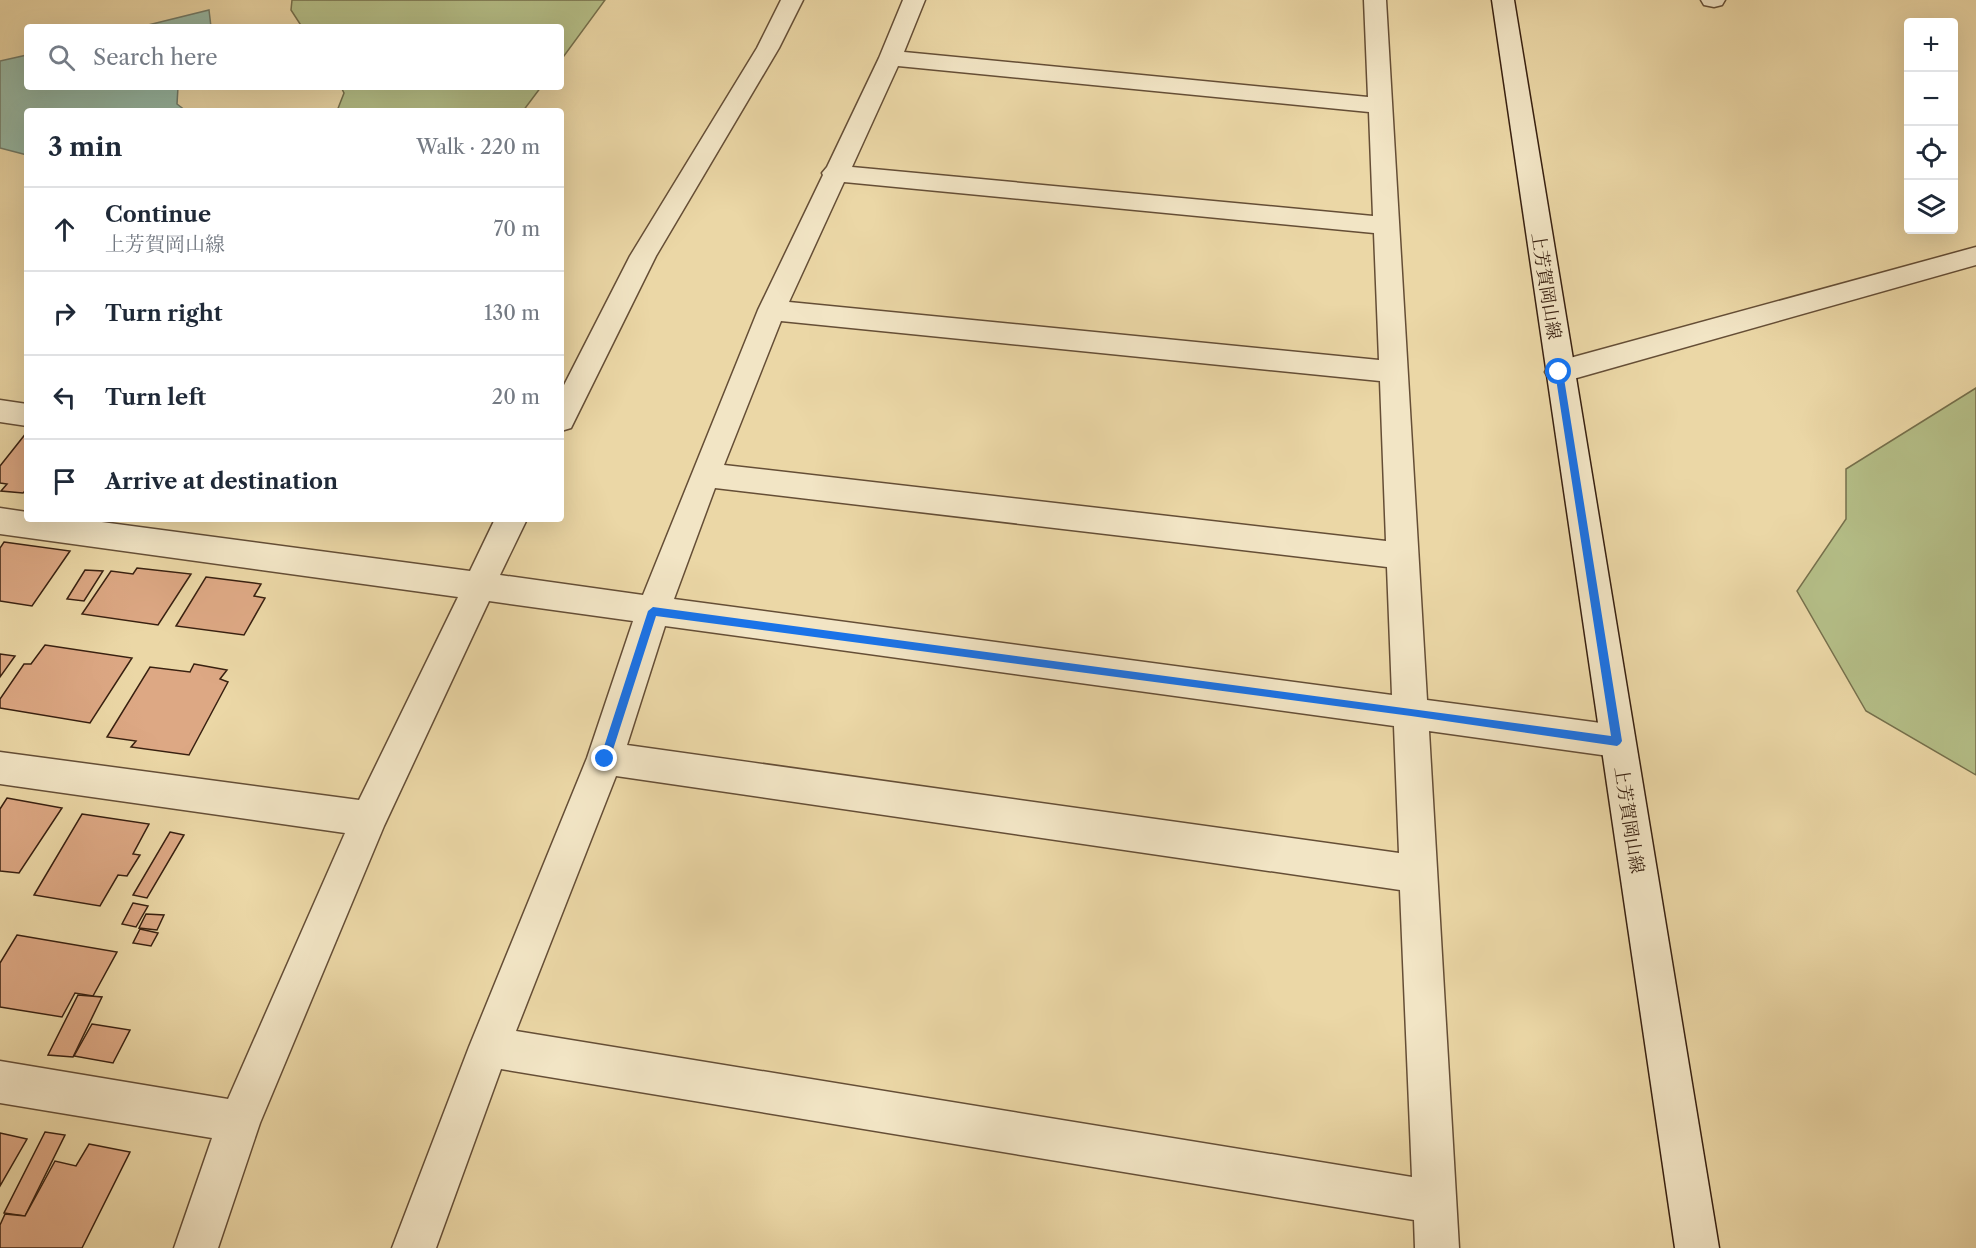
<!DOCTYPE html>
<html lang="en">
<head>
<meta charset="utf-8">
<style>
	body { margin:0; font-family:"Libre Caslon Text","Noto Serif JP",serif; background:#f6f6f7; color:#1f2937 }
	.controls { position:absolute; right:18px; top:18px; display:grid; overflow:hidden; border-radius:6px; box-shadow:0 6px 24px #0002 }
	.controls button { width:54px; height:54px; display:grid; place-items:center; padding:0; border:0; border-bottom:2px solid #e0e1e3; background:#fff; color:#1f2937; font:30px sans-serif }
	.stop { position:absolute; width:18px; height:18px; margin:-14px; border:4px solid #1a73e8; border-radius:50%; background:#fff }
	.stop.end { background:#1a73e8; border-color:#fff; box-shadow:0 2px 6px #0008 }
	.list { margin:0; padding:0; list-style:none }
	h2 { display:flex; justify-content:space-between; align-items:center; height:78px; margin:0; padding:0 24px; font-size:26px }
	h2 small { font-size:20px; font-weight:400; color:#747a83 }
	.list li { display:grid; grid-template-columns:39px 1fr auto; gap:18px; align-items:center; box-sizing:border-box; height:84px; padding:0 24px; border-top:2px solid #e0e1e3 }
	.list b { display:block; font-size:22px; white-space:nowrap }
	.list p { margin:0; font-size:20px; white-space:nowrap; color:#747a83 }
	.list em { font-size:20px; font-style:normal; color:#747a83 }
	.icon { flex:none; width:33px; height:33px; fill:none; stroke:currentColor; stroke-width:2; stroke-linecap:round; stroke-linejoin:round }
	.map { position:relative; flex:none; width:1976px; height:1248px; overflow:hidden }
	.search { position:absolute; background:#fff; box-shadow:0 6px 24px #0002; left:24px; top:24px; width:540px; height:66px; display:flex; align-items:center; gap:15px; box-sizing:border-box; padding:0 21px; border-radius:6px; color:#747a83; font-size:22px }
	.panel { position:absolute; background:#fff; box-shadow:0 6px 24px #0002; left:24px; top:108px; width:540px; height:414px; border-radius:6px }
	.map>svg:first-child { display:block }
</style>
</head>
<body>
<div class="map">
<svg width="1976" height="1248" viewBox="0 0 1976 1248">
	<rect width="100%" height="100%" fill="#ebd7a6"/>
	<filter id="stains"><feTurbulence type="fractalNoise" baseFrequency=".00333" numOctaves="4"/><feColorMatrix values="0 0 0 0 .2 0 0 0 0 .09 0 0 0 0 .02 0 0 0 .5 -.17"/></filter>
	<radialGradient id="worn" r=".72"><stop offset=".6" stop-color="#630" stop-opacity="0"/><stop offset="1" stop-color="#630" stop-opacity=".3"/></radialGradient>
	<g fill="#b5bf88" stroke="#76704c" stroke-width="1.5">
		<path d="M 292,0 L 605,0 L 561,60 L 561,27 L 302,27 L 291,10 Z"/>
		<path d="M 341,87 L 541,87 L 523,111 L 337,111 L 344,93 Z"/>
		<path d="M 1976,388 L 1976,775 L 1866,711 L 1797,591 L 1846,519 L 1846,469 Z"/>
	</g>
	<g fill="#98baa6" stroke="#727c6a" stroke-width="1.5">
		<path d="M 209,10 L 211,27 L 140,27 Z"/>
		<path d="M 27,55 L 27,87 L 178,87 L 177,104 L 186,111 L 27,111 L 27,155 L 0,148 L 0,61 Z"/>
	</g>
	<g fill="#dda884" stroke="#382010" stroke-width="1.5">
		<path d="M 27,432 L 27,489 L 23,493 L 1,491 L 7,484 L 0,483 L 0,466 Z"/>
		<path d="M 4,542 L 70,551 L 32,606 L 0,601 L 0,548 Z"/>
		<path d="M 137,568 L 191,574 L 158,625 L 82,614 L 111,571 L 133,574 Z"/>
		<path d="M 85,570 L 103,571 L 84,601 L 67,599 Z"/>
		<path d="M 206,577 L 261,584 L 254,596 L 265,598 L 244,635 L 176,626 Z"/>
		<path d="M 45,645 L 132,658 L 90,723 L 0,708 L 0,699 L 24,664 L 31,664 Z"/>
		<path d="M 0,654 L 15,656 L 0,677 Z"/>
		<path d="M 194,664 L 227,670 L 220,679 L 228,682 L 189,755 L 131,747 L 136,741 L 107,737 L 150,667 L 190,672 Z"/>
		<path d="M 7,798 L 62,808 L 19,873 L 0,871 L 0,809 Z"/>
		<path d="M 82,814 L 149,824 L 133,854 L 140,855 L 127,876 L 118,875 L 100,906 L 34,895 Z"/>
		<path d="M 170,832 L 184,835 L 147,898 L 133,895 Z"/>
		<path d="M 133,903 L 148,906 L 136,927 L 122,924 Z"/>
		<path d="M 146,914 L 164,915 L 157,930 L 139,928 Z"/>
		<path d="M 140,929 L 158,933 L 151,946 L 133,943 Z"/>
		<path d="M 17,935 L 117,952 L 93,996 L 75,993 L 62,1017 L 0,1007 L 0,963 Z"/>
		<path d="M 78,995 L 102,997 L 73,1057 L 48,1055 Z"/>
		<path d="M 92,1024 L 130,1030 L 113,1063 L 74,1056 Z"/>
		<path d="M 45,1132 L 65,1135 L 25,1216 L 4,1213 Z"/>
		<path d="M 0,1133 L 27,1139 L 0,1186 Z"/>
		<path d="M 89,1144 L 130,1152 L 82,1248 L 0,1248 L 0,1225 L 5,1214 L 25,1216 L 55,1161 L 76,1166 Z"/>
	</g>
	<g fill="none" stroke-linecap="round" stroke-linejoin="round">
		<g stroke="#654e36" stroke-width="3">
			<g id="street">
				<path d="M 781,0 L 803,0 L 779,48 L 656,256 L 571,428 L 561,431 L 561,391 L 630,256 L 757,48 Z"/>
				<path d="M 903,0 L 925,0 L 904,52 L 1368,97 L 1364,0 L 1386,0 L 1427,700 L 1616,725 L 1628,730 L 1634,741 L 1628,752 L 1616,757 L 1429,731 L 1459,1248 L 1415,1248 L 1414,1220 L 501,1069 L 436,1248 L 392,1248 L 469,1047 L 587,758 L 633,621 L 489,601 L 384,826 L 260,1123 L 218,1248 L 174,1248 L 212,1138 L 0,1103 L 0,1061 L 228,1099 L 345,833 L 0,784 L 0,752 L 359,800 L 458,597 L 0,534 L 0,508 L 27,512 L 27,519 L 79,519 L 470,571 L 495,519 L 527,519 L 500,575 L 643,595 L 758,310 L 823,175 L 822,173 L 827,167 L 879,58 ZM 898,66 L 1369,112 L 1373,216 L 852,167 ZM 844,182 L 1374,233 L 1379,360 L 789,302 ZM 781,321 L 1380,381 L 1386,541 L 724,465 ZM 715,488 L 1387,567 L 1392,695 L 674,599 ZM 665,626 L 1394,726 L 1399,853 L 627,745 ZM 616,776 L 1400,890 L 1412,1177 L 516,1031 Z"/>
				<path d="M 1701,0 L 1725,0 L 1722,5 L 1714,7 L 1704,5 Z"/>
				<path d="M 1976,247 L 1976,265 L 1559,383 L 1549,379 L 1545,372 L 1549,365 L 1559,361 Z"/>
				<path d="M 0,400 L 27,404 L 27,426 L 0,422 Z"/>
			</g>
		</g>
		<g stroke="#382010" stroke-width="3">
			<path id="secondary" d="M 1492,0 L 1514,0 L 1719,1248 L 1675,1248 Z"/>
		</g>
		<use href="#street" fill="#f2e5c5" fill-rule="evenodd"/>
		<use href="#secondary" fill="#f2e5c5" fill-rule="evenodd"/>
	</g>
	<path fill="#1a73e8" d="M 1559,369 L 1563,372 L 1622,741 L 1620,744 L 1617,746 L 1411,716 L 656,616 L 610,759 L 605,763 L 600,759 L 648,611 L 653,607 L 1611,736 L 1555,372 Z"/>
	<g text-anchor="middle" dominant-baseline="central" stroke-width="5" stroke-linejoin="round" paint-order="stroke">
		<g font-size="18" fill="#382010" stroke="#f2e5c5">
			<text transform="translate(1546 286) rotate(81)">上芳賀岡山線</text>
			<text transform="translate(1629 820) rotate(81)">上芳賀岡山線</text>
		</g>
	</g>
	<rect width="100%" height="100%" filter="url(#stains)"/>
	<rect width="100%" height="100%" fill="url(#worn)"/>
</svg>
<div class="controls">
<button>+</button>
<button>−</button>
<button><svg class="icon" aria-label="locate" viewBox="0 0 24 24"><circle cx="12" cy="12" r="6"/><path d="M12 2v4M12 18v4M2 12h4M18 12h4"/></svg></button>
<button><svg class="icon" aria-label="layers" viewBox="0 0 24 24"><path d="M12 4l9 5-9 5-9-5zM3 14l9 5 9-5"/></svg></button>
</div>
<div class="stop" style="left:1559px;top:372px"></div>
<div class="stop end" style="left:605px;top:759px"></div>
<div class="search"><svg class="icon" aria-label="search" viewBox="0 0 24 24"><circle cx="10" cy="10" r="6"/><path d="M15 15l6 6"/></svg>Search here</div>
<section class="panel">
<h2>3 min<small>Walk · 220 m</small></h2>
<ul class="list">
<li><svg class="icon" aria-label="ahead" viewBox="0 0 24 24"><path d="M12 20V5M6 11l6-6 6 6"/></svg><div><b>Continue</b><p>上芳賀岡山線</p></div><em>70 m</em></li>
<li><svg class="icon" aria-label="right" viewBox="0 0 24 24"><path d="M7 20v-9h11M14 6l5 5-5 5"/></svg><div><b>Turn right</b></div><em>130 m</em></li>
<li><svg class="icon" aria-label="left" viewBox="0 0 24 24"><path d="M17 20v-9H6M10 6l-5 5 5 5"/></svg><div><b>Turn left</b></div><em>20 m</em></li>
<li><svg class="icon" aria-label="arrive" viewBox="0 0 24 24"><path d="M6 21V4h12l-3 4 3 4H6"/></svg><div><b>Arrive at destination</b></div></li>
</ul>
</section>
</div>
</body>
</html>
